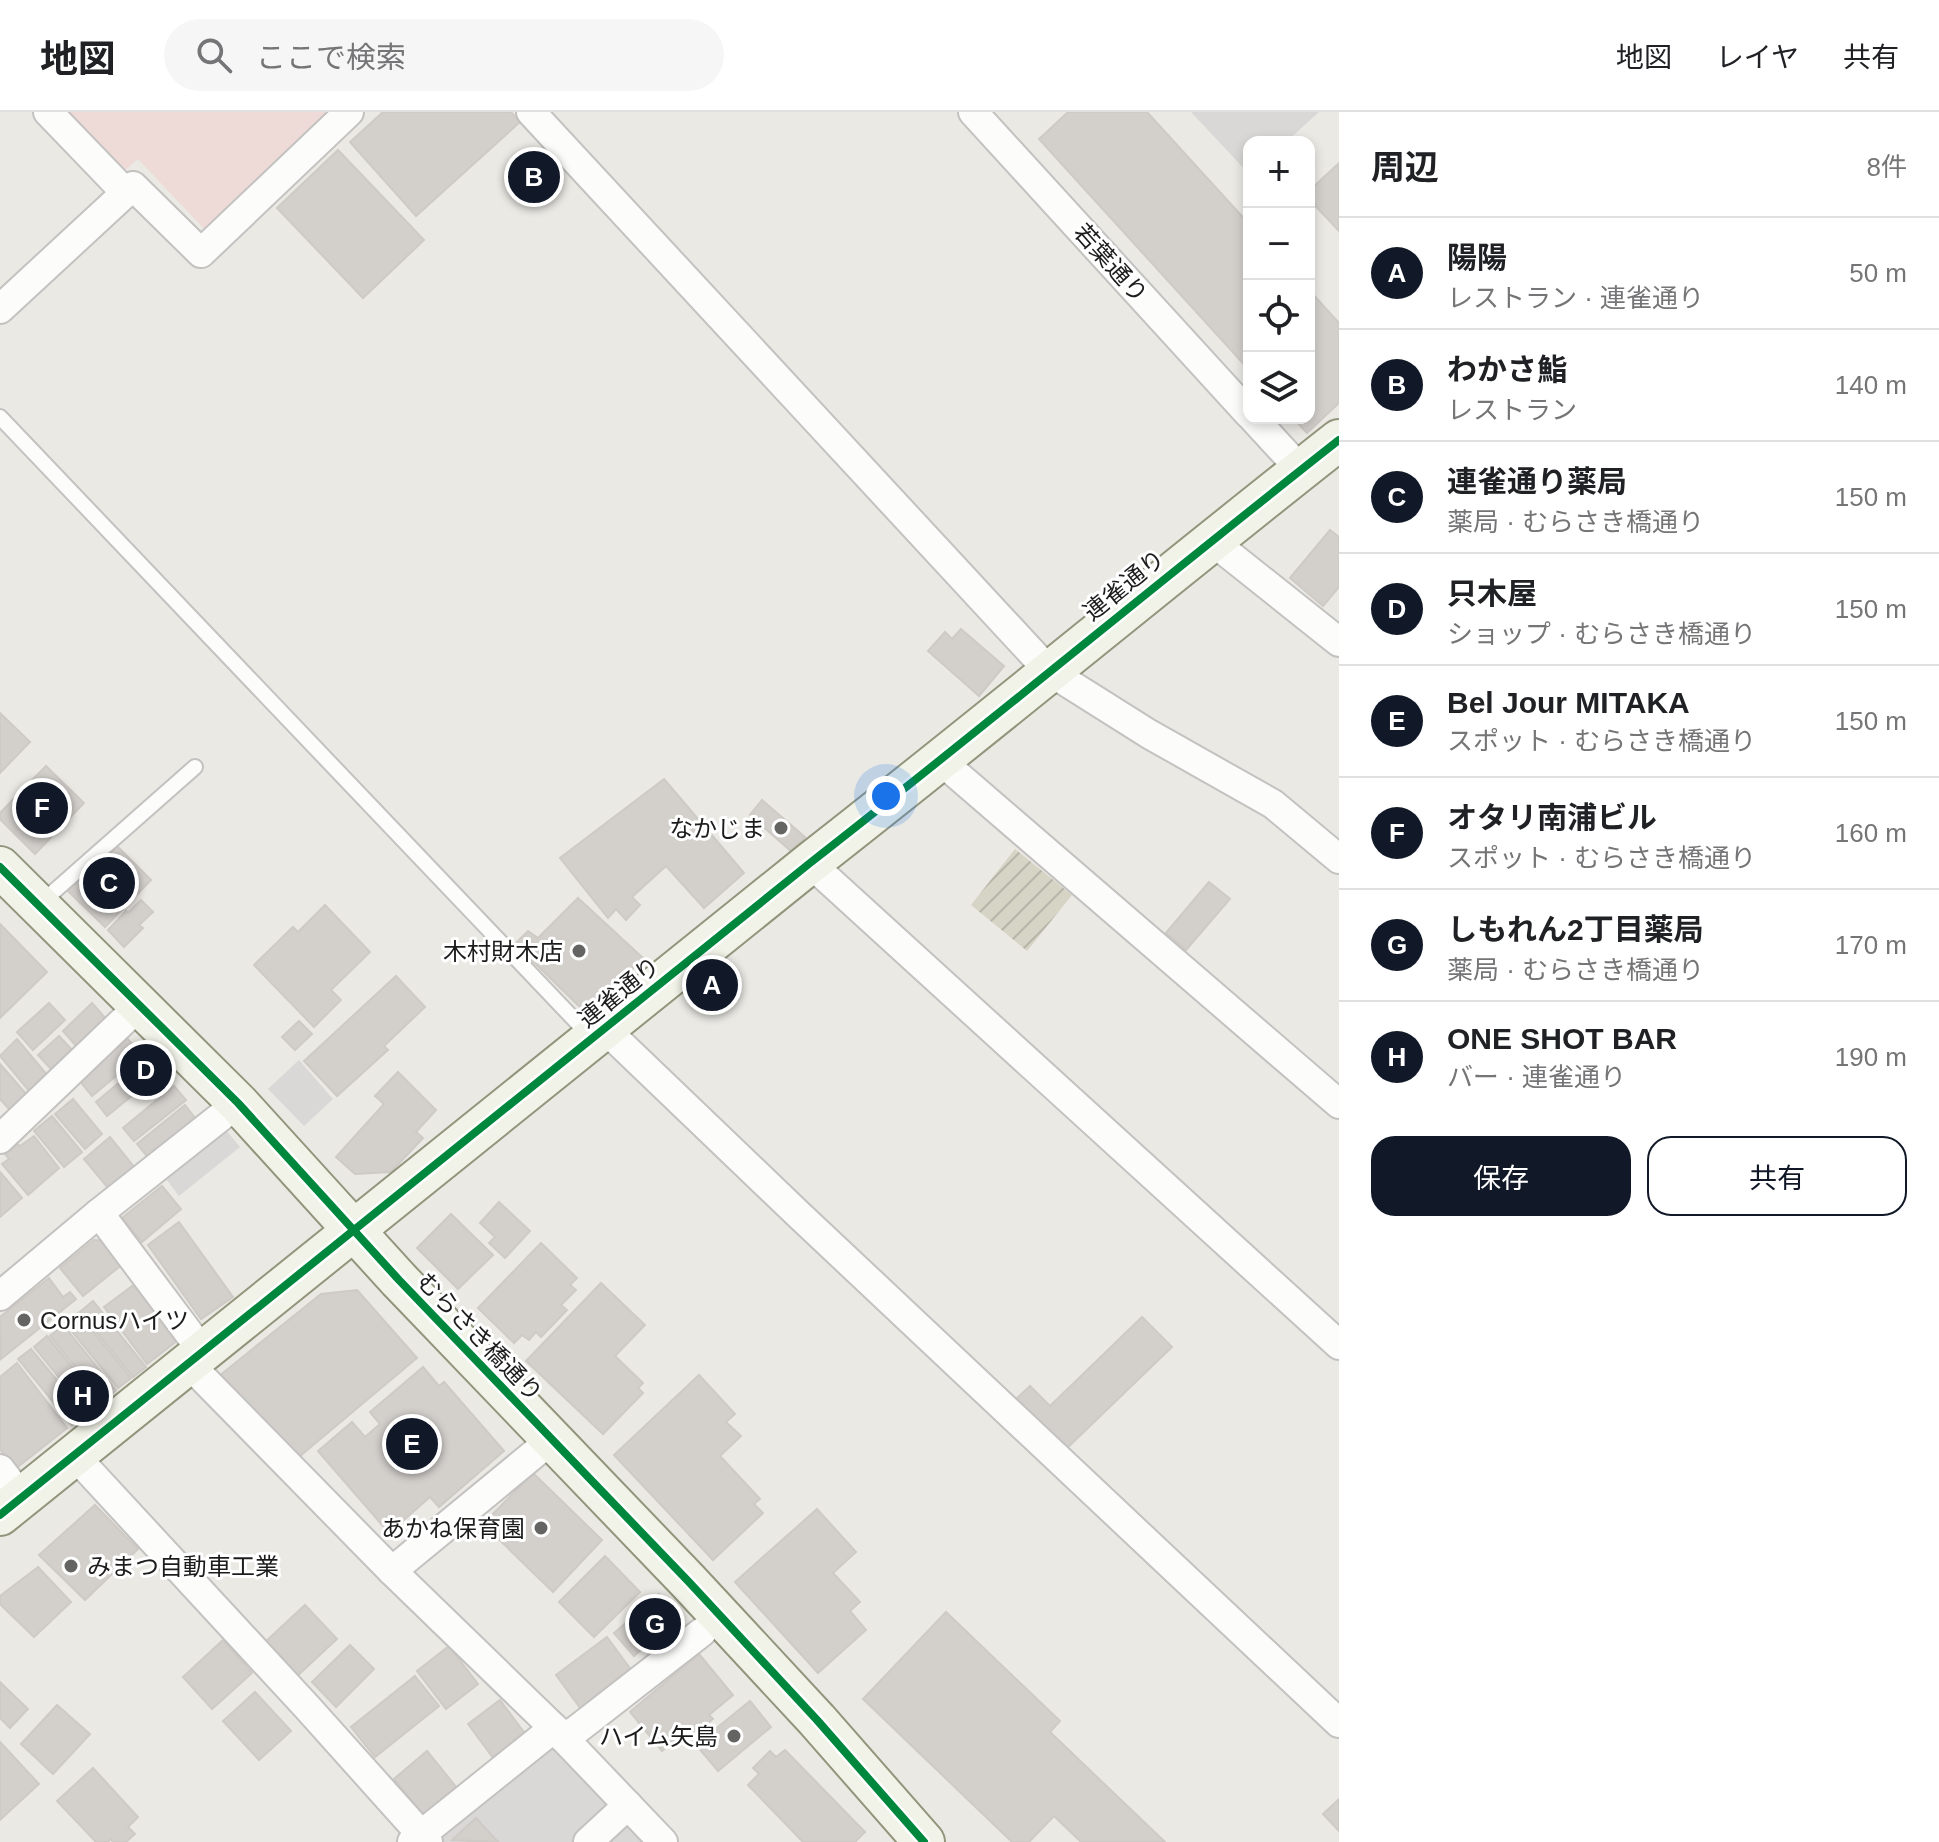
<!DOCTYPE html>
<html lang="ja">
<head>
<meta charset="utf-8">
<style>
	body { margin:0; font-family:Arial,"Noto Sans JP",sans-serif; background:#f6f6f6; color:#202124 }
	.controls { position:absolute; right:24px; top:24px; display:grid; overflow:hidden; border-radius:16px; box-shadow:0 4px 12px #0003 }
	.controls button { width:72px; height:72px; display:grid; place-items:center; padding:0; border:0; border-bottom:2px solid #e0e0e0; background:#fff; color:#202124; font:40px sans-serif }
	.you { position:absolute; left:886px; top:684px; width:28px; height:28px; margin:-20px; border:6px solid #fff; border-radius:50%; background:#1a73e8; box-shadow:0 0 0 12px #1a73e833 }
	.badge { display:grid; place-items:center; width:52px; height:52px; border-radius:50%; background:#111827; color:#fff; font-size:26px; font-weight:700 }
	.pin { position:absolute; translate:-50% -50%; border:4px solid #fff; box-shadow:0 2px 8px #0006 }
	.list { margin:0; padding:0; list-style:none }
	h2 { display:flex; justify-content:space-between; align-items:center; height:104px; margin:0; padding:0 32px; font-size:34px }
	h2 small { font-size:26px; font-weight:400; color:#757577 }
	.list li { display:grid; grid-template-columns:52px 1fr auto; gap:24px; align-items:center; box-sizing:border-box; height:112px; padding:0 32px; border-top:2px solid #e0e0e0 }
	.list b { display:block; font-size:30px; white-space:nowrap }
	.list p { margin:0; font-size:26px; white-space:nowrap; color:#757577 }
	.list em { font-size:26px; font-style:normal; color:#757577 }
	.actions { display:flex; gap:16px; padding:24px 32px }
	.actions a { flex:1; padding:18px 0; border:2px solid #111827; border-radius:24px; text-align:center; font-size:28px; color:#111827 }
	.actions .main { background:#111827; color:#fff }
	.icon { flex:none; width:44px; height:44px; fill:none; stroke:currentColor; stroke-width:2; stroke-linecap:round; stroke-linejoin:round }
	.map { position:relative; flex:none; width:1339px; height:1730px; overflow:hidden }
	header { display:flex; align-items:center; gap:48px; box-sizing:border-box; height:112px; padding:0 40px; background:#fff; border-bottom:2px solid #e0e0e0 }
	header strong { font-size:38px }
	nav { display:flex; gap:44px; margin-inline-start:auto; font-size:28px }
	.search { width:560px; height:72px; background:#f6f6f6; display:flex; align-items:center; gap:20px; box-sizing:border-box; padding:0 28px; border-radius:44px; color:#757577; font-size:30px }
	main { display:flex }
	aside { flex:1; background:#fff }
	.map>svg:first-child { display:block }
</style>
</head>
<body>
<header>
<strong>地図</strong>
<div class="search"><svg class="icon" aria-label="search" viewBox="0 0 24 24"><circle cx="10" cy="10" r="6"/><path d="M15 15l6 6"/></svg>ここで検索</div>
<nav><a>地図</a><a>レイヤ</a><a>共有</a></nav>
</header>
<main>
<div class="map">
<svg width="1339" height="1730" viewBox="0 0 1339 1730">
	<defs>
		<pattern id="construction-furrows" width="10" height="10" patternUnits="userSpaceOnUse" patternTransform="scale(2)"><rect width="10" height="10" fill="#d5d4c5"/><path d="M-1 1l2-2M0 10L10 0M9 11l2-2" fill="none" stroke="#b6b5a9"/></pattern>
	</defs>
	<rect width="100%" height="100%" fill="#eae9e4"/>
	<g fill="#d9d8d6">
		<path d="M 1191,0 L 1319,0 L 1286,30 L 1249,30 L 1249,62 Z"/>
		<path d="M 299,948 L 333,987 L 304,1014 L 268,977 Z"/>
		<path d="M 225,1017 L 240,1035 L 179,1084 L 163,1063 Z"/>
		<path d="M 555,1634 L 653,1730 L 435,1730 Z"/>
	</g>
	<path fill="#eedbd7" d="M 62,0 L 336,0 L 207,120 L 138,47 L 120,63 Z"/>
	<path fill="url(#construction-furrows)" d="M 1015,737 L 1072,783 L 1027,839 L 971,793 Z"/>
	<g fill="#d3d0cc" stroke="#cecac5" stroke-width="2">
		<path d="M 383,0 L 511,0 L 520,10 L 416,104 L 350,30 Z"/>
		<path d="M 1068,0 L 1147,0 L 1249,112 L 1249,258 L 1039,27 Z"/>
		<path d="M 338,38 L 424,128 L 363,186 L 277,96 Z"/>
		<path d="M 1339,51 L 1339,119 L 1309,87 L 1309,79 Z"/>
		<path d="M 1309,178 L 1339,211 L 1339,291 L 1307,321 L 1293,306 L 1309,306 Z"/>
		<path d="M 1330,418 L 1339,425 L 1339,475 L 1323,494 L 1290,466 Z"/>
		<path d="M 961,517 L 1004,554 L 979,584 L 928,539 L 945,520 L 952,527 Z"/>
		<path d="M 0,601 L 30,630 L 0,661 Z"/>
		<path d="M 46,654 L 84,691 L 35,742 L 0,707 L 0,701 Z"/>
		<path d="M 664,667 L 744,761 L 704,796 L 666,754 L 632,785 L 640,793 L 626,808 L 616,797 L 608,806 L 560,746 Z"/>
		<path d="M 762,688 L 805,725 L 792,740 L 750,703 Z"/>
		<path d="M 115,732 L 151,768 L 105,815 L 68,779 Z"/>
		<path d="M 1209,770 L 1230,787 L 1186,838 L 1166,821 Z"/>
		<path d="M 578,786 L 643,846 L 591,900 L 584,893 L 581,896 L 515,832 L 528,819 L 538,826 Z"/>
		<path d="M 141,788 L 153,800 L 139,813 L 143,816 L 124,835 L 108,818 L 126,799 L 128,801 Z"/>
		<path d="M 325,793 L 370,840 L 331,878 L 341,888 L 314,915 L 254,853 L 293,815 L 298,820 Z"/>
		<path d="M 0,812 L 47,860 L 0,906 Z"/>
		<path d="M 396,864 L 425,895 L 384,934 L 388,938 L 337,984 L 304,949 Z"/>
		<path d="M 49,891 L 65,908 L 33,938 L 17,920 Z"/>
		<path d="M 92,891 L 107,908 L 78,936 L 63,919 Z"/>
		<path d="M 299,909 L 312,922 L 295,938 L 282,925 Z"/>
		<path d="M 59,924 L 74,940 L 53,959 L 38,943 Z"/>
		<path d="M 17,927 L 48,964 L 30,980 L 0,944 Z"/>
		<path d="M 128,927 L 141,943 L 92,984 L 79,968 Z"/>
		<path d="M 150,945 L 162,959 L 107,1004 L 96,990 Z"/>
		<path d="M 0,952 L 27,983 L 10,998 L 0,987 Z"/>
		<path d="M 398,960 L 436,998 L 416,1020 L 423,1026 L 391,1060 L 355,1062 L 336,1045 L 384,992 L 375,984 Z"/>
		<path d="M 174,974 L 186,988 L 134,1029 L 123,1016 Z"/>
		<path d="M 73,987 L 102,1022 L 85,1037 L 55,1002 Z"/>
		<path d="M 185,993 L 199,1011 L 151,1049 L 137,1032 Z"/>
		<path d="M 52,1004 L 82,1040 L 64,1055 L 34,1019 Z"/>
		<path d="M 34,1024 L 59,1056 L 28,1083 L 2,1052 L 9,1047 L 5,1042 L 17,1032 L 20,1034 Z"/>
		<path d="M 110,1025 L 135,1056 L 109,1077 L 84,1047 Z"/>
		<path d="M 0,1060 L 22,1086 L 0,1105 Z"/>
		<path d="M 162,1074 L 181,1097 L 142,1130 L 122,1106 Z"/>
		<path d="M 499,1090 L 530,1119 L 505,1146 L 489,1131 L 495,1125 L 480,1111 Z"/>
		<path d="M 451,1102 L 493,1143 L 458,1177 L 417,1136 Z"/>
		<path d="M 179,1110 L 233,1185 L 201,1207 L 148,1133 Z"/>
		<path d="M 94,1128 L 107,1129 L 124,1151 L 83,1184 L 60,1156 Z"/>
		<path d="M 541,1131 L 577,1166 L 570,1173 L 576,1178 L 561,1193 L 567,1198 L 541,1225 L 536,1220 L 529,1228 L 522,1223 L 514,1231 L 478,1196 Z"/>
		<path d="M 49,1166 L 63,1185 L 70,1180 L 76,1187 L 1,1247 L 0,1205 Z"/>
		<path d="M 601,1171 L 645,1213 L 615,1244 L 643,1271 L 638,1276 L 643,1281 L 603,1322 L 526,1249 Z"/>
		<path d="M 135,1172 L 178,1228 L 147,1252 L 104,1195 Z"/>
		<path d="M 357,1178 L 417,1246 L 294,1349 L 219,1264 L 321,1182 Z"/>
		<path d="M 93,1189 L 146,1255 L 133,1265 L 80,1200 Z"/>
		<path d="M 78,1201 L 131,1266 L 118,1276 L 65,1211 Z"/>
		<path d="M 1142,1205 L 1172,1235 L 1065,1338 L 1016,1287 L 1030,1274 L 1050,1294 Z"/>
		<path d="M 63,1213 L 116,1278 L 103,1289 L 50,1224 Z"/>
		<path d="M 47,1224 L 101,1290 L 87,1300 L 34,1235 Z"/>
		<path d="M 31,1237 L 85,1302 L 72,1313 L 18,1247 Z"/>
		<path d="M 17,1251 L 67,1316 L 15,1357 L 0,1337 L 0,1265 Z"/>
		<path d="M 423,1255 L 439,1274 L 444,1270 L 504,1339 L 439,1395 L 430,1385 L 389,1421 L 318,1339 L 352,1310 L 365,1325 L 380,1312 L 370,1300 Z"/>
		<path d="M 699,1263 L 735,1302 L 726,1310 L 741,1324 L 720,1344 L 760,1387 L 754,1392 L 763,1401 L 713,1448 L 614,1343 Z"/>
		<path d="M 533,1361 L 602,1428 L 553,1480 L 483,1412 Z"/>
		<path d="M 95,1393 L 138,1437 L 85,1488 L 39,1443 Z"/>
		<path d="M 817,1397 L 856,1440 L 833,1461 L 860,1490 L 850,1499 L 866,1518 L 818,1561 L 735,1470 Z"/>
		<path d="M 605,1444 L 640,1480 L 594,1525 L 559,1490 Z"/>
		<path d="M 38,1455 L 71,1490 L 34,1525 L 0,1492 L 0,1484 Z"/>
		<path d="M 659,1482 L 683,1511 L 668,1525 L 662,1519 L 634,1544 L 614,1521 Z"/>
		<path d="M 305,1493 L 337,1527 L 296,1565 L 264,1531 Z"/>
		<path d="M 946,1500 L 1060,1609 L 1050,1620 L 1165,1730 L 1081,1730 L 1054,1704 L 1029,1730 L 1012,1730 L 863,1587 Z"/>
		<path d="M 607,1525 L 632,1559 L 581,1597 L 556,1563 Z"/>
		<path d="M 223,1528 L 252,1561 L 212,1597 L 183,1565 Z"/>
		<path d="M 350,1533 L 374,1557 L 336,1595 L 312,1570 Z"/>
		<path d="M 449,1534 L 478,1572 L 446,1597 L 417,1559 Z"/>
		<path d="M 699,1542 L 733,1583 L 709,1603 L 713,1607 L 693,1624 L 688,1617 L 662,1639 L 630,1600 Z"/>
		<path d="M 415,1564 L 439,1594 L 375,1645 L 351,1615 Z"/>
		<path d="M 0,1570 L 28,1597 L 10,1616 L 0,1606 Z"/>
		<path d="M 255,1580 L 291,1619 L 259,1648 L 223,1609 Z"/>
		<path d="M 500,1588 L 526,1623 L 494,1647 L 468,1612 Z"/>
		<path d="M 750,1589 L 771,1615 L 718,1659 L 696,1633 Z"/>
		<path d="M 57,1593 L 90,1622 L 53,1662 L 21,1632 Z"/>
		<path d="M 0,1630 L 39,1672 L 0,1708 Z"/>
		<path d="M 785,1638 L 865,1720 L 855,1730 L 803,1730 L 748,1673 L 759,1662 L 753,1656 L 770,1639 L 776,1645 Z"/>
		<path d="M 427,1639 L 457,1676 L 424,1704 L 394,1667 Z"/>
		<path d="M 93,1656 L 138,1705 L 128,1715 L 135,1722 L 126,1730 L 113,1730 L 111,1727 L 108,1730 L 96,1730 L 57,1689 Z"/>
		<path d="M 1339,1687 L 1339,1719 L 1323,1702 Z"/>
		<path d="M 476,1706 L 498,1730 L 452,1728 Z"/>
	</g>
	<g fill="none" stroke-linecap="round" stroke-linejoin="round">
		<g stroke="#c3c2c0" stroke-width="18">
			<g id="lane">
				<path d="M 0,305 L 590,924"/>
				<path d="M 42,790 L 195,655"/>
			</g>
		</g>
		<g stroke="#c3c2c0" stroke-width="32">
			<g id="street">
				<path d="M 48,0 L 126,81"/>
				<path d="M 531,0 L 1049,559 L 1149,622 L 1273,692 L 1339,747"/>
				<path d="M 973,0 L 1249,302"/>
				<path d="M 0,197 L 133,74 L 201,141 L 349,0"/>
				<path d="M 1253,306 L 1301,358"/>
				<path d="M 1211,428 L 1339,530"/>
				<path d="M 941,649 L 1339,992"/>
				<path d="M 810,751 L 1339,1233"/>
				<path d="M 605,917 L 797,1101 L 1339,1611"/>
				<path d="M 0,1027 L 140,893"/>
				<path d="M 99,1101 L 203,1240"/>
				<path d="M 0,1184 L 99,1101 L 238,991"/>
				<path d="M 189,1252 L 392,1459 L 554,1616 L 663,1730"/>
				<path d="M 75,1344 L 307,1595 L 428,1730"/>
				<path d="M 0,1357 L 22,1386"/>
				<path d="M 392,1459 L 551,1328"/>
				<path d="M 562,1625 L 575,1619 L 702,1520"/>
				<path d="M 412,1730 L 554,1616"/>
				<path d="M 588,1730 L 628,1693"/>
			</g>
		</g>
		<g stroke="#92957c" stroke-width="44">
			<g id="secondary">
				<path d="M 0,755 L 238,991 L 399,1168 L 688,1469 L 817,1608 L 924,1730"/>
				<path d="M 0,1403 L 810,751 C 988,612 1161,468 1339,328"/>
			</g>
		</g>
		<use href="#lane" stroke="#fcfcfb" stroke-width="14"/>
		<use href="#street" stroke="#fcfcfb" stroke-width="28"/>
		<use href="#secondary" stroke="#f2f3e8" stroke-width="40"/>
		<g stroke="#fff" stroke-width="13">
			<g id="cycleway">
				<path d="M 0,755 L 238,991 L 399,1168 L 688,1469 L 817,1608 L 924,1730"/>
				<path d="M 0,1403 L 810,751 C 988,612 1161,468 1339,328"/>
			</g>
		</g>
		<use href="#cycleway" stroke="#00873e" stroke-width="8"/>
	</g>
	<g fill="#646462" stroke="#fff" stroke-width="3">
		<circle cx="781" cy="716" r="8"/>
		<circle cx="579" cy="839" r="8"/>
		<circle cx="24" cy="1208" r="8"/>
		<circle cx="541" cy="1416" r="8"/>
		<circle cx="71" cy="1454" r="8"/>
		<circle cx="734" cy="1624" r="8"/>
	</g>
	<g text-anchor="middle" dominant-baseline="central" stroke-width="6" stroke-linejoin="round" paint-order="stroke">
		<g font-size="24" fill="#1c1c1c" stroke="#fff">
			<text transform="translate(1111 151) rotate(48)">若葉通り</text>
			<text transform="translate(1124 473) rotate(-39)">連雀通り</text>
			<text transform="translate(619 880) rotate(-39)">連雀通り</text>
			<text transform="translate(480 1225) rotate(46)">むらさき橋通り</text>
		</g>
		<g font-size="24" fill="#1c1c1c" stroke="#fff" text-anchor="end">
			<text x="765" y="716">なかじま</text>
			<text x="563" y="839">木村財木店</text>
			<text x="40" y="1208" text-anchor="start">Cornusハイツ</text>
			<text x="525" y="1416">あかね保育園</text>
			<text x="87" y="1454" text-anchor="start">みまつ自動車工業</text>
			<text x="718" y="1624">ハイム矢島</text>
		</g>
	</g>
</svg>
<div class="controls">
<button>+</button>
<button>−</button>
<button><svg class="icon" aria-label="locate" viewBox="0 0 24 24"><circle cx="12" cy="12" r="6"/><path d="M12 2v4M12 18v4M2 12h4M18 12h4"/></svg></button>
<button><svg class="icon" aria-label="layers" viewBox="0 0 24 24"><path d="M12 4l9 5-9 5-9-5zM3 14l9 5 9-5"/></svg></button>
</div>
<div class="you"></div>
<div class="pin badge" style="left:712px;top:873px">A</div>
<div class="pin badge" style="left:534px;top:65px">B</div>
<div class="pin badge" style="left:109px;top:771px">C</div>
<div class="pin badge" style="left:146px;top:958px">D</div>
<div class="pin badge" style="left:412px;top:1332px">E</div>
<div class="pin badge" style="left:42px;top:696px">F</div>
<div class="pin badge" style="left:655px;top:1512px">G</div>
<div class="pin badge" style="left:83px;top:1284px">H</div>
</div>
<aside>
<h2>周辺<small>8件</small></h2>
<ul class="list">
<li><span class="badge">A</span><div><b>陽陽</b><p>レストラン · 連雀通り</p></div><em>50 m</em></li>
<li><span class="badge">B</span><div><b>わかさ鮨</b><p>レストラン</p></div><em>140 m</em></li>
<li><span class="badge">C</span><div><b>連雀通り薬局</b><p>薬局 · むらさき橋通り</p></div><em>150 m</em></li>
<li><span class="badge">D</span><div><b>只木屋</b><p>ショップ · むらさき橋通り</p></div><em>150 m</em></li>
<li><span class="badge">E</span><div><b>Bel Jour MITAKA</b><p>スポット · むらさき橋通り</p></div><em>150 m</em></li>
<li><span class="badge">F</span><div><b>オタリ南浦ビル</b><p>スポット · むらさき橋通り</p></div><em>160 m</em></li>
<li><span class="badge">G</span><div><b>しもれん2丁目薬局</b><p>薬局 · むらさき橋通り</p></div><em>170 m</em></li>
<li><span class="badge">H</span><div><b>ONE SHOT BAR</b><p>バー · 連雀通り</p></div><em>190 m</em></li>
</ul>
<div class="actions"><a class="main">保存</a><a>共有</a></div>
</aside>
</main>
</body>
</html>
